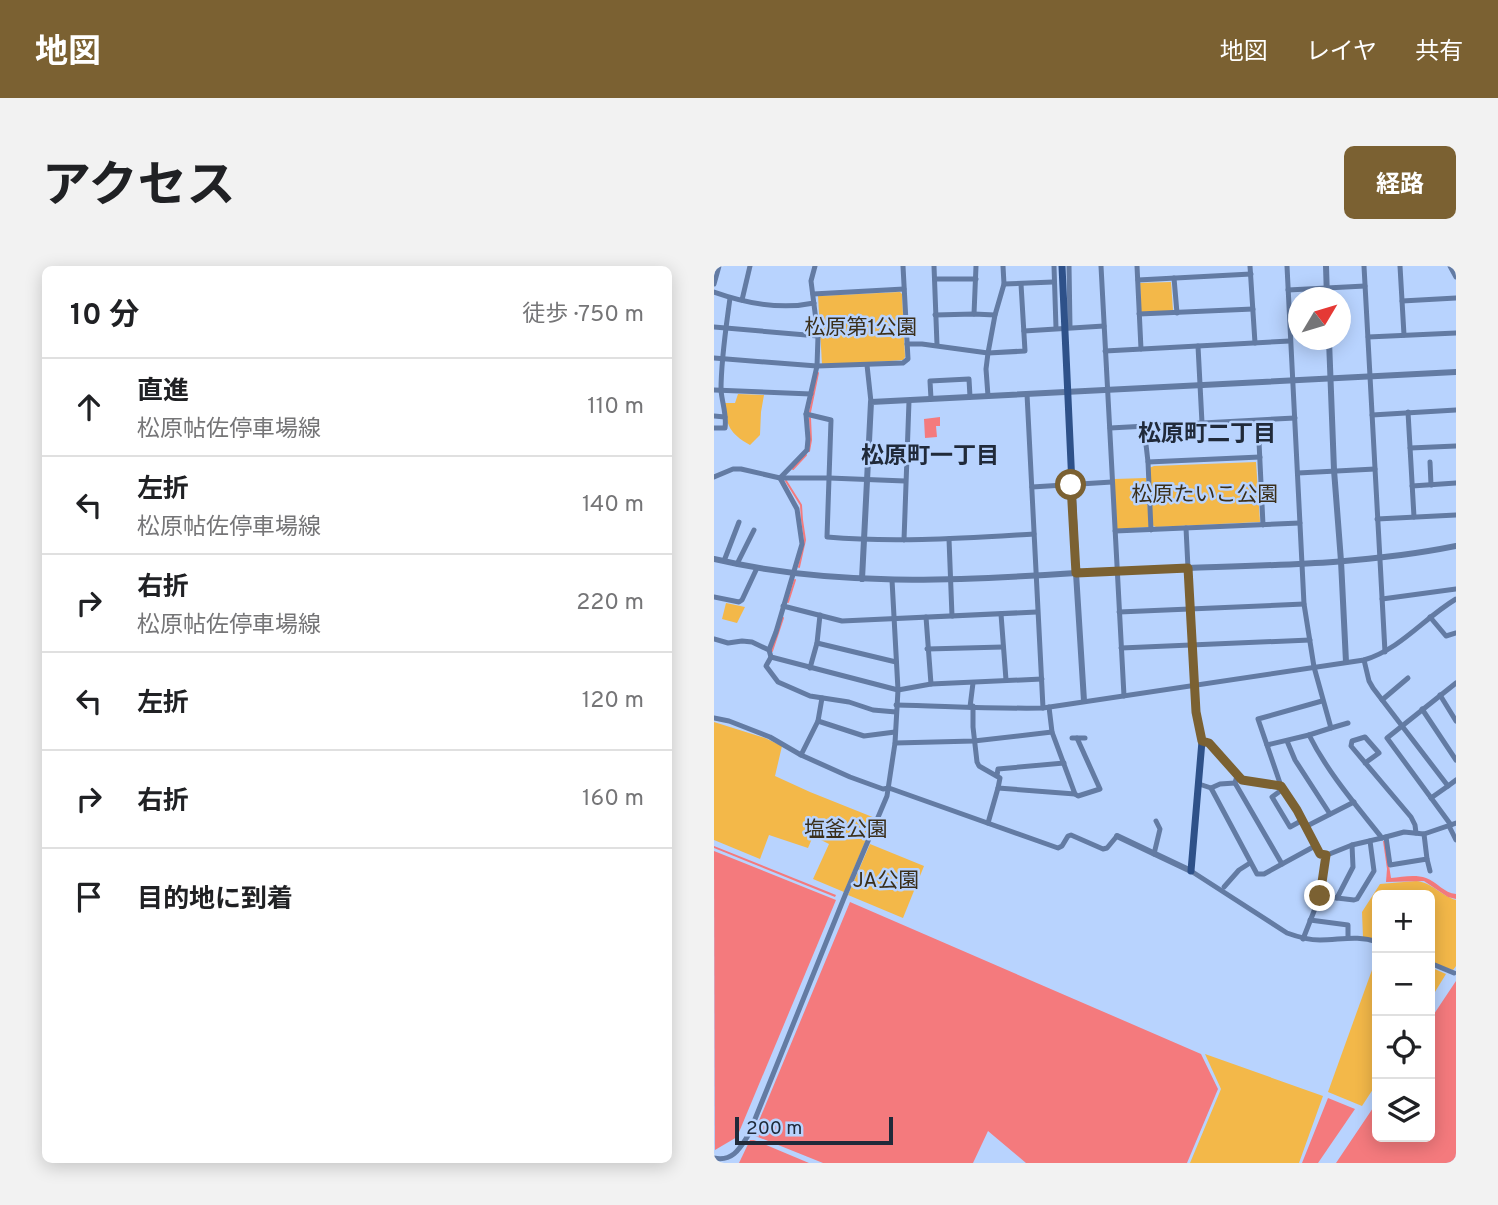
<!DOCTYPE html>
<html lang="ja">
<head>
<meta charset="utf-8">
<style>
	body { margin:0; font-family:Overpass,"Noto Sans JP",sans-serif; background:#f2f2f2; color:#202124 }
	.controls { position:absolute; right:21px; bottom:21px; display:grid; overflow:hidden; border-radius:10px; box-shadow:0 4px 18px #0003 }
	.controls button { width:63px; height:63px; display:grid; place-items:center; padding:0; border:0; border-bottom:2px solid #e0e0e0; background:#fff; color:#202124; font:35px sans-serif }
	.compass { position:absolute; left:574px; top:21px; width:63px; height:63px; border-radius:50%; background:#fff; box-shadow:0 4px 18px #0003; rotate:52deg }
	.scale { position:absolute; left:21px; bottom:18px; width:158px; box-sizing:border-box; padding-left:7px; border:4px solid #202a3a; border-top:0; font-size:19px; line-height:24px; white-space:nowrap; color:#202a3a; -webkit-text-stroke:5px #b8d3fe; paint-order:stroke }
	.stop { position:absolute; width:21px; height:21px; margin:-16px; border:5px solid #7b6132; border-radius:50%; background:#fff }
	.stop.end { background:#7b6132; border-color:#fff; box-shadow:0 2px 7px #0008 }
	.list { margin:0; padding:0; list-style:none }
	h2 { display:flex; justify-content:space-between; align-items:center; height:91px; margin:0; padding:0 28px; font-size:30px }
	h2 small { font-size:23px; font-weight:400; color:#757577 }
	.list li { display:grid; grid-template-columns:46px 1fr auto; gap:21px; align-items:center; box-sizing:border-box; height:98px; padding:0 28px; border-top:2px solid #e0e0e0 }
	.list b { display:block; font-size:26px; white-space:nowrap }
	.list p { margin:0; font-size:23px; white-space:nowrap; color:#757577 }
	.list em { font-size:23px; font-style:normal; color:#757577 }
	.icon { flex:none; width:38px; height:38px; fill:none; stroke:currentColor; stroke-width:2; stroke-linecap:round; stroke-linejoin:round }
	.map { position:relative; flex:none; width:742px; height:897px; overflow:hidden; border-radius:10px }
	header { display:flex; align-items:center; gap:42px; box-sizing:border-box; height:98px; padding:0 35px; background:#7b6132; color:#fff }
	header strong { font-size:33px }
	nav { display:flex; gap:38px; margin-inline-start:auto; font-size:24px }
	.intro { display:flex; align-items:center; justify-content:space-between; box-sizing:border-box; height:168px; padding:0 42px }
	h1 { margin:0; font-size:49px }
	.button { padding:18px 32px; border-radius:10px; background:#7b6132; color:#fff; font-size:24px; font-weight:700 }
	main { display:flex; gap:42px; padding:0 42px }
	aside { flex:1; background:#fff; border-radius:10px; box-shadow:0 4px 18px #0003 }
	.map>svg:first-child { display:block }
</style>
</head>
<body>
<header>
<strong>地図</strong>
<nav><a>地図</a><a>レイヤ</a><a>共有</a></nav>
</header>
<div class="intro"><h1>アクセス</h1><a class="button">経路</a></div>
<main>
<aside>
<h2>10 分<small>徒歩 · 750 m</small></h2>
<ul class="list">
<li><svg class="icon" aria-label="ahead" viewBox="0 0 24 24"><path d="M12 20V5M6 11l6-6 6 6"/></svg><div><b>直進</b><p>松原帖佐停車場線</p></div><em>110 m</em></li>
<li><svg class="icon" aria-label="left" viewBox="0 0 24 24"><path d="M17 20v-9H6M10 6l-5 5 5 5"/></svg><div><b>左折</b><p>松原帖佐停車場線</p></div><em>140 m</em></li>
<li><svg class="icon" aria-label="right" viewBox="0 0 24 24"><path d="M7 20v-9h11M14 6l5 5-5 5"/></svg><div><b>右折</b><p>松原帖佐停車場線</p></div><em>220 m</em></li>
<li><svg class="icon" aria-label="left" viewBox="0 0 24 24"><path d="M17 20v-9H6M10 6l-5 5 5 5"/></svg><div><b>左折</b></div><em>120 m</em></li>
<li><svg class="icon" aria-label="right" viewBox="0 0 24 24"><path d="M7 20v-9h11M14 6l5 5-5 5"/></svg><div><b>右折</b></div><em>160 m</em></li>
<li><svg class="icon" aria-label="arrive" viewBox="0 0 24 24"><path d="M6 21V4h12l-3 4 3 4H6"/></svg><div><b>目的地に到着</b></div></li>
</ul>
</aside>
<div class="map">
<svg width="742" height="897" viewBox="0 0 742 897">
	<rect width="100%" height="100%" fill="#b8d3fe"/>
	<g fill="#f3b849">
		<path d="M 457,16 L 459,45 L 427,46 L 426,17 Z"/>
		<path d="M 186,26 L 188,28 L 191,91 L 189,94 L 147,97 L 108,98 L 104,30 Z"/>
		<path d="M 24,128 L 50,129 L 47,146 L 46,169 L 36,179 C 15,167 13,160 10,137 L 21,137 Z"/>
		<path d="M 542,196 L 546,256 L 442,261 L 438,259 L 435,202 L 440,200 Z"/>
		<path d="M 432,212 L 435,261 L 403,263 L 400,213 Z"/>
		<path d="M 12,337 L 31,341 L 23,357 L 8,353 Z"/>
		<path d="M 0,456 L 51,472 L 68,480 L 61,510 L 96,526 L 161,552 L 130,626 L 99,613 L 115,578 L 99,570 L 94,582 L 55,569 L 46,593 L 0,574 Z"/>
		<path d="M 156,578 L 210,600 L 189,652 L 134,629 Z"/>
		<path d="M 702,615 C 717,616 728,630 742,634 L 742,700 L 739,704 L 716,696 L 716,629 L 663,629 L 663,675 L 649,671 L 648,646 L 666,618 Z"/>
		<path d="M 663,690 L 663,817 L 648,840 L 614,826 Z"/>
		<path d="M 716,701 L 732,708 L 716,734 Z"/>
		<path d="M 491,788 L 609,830 L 585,897 L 476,897 L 507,823 Z"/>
	</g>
	<g fill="#f47a7d">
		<path d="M 226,151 L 226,160 L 222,160 L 223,171 L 211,172 L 210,153 Z"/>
		<path d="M 669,575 L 671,575 L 677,612 C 688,611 701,608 712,612 C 723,616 730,627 742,628 L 742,633 L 734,631 L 710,615 L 672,616 L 673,603 Z"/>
		<path d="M 0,580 L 122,629 L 121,631 L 0,582 Z"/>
		<path d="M 0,585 L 122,634 L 23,871 L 1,884 Z"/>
		<path d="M 136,636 L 487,788 L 504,823 L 473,897 L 312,897 L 274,865 L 259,897 L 109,897 L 39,869 Z"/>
		<path d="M 742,715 L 742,897 L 622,897 L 663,836 L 663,871 L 716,871 L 716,754 Z"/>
		<path d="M 614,832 L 641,843 L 604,897 L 588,897 Z"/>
		<path d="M 36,874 L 40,874 L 95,897 L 25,897 Z"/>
	</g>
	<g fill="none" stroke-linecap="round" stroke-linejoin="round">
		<g stroke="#f47a7d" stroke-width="2">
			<path d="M 96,146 L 104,107"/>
			<path d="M 95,185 L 97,174 L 96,152"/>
			<path d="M 79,203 L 92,189"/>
			<path d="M 72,215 L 87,239 L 88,254 L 91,274 L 85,301"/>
			<path d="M 74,336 L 81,314"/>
			<path d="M 58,385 L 69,352"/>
		</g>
		<g stroke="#637ba3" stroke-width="5">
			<path d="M 220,0 L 223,79"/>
			<path d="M 340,0 L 342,62"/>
			<path d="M 355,0 L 356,61"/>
			<path d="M 387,0 L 410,430"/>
			<path d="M 423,0 L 427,83"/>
			<path d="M 536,0 L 541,77"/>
			<path d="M 573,0 L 590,338 L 600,401 L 617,462 L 595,469 C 614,507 642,539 668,572 L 690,566 L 710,568 L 742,557"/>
			<path d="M 650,0 L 671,386"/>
			<path d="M 686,0 L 690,69"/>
			<path d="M 736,0 L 742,11"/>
			<path d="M 460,12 L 463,47"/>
			<path d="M 221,13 L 262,13"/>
			<path d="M 424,14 L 537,8"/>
			<path d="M 0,18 L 5,0"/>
			<path d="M 290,18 L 339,16"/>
			<path d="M 574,24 L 651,20"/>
			<path d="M 0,26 C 31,37 67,44 100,37"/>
			<path d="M 99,28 L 190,23"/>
			<path d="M 28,34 L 36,0"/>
			<path d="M 688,35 L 742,32"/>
			<path d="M 260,48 L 262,0"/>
			<path d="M 425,48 L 539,43"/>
			<path d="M 221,49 L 260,48 L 281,49"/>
			<path d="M 0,61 L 104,70"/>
			<path d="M 310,65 L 390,60"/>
			<path d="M 654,71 L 742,67"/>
			<path d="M 193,78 L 208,78 L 274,87 L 311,85 L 307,18"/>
			<path d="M 484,80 L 488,157"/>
			<path d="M 391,85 L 576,75"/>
			<path d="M 0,92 L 103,100 L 189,97 L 194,93 L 189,0"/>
			<path d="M 153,99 L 157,136"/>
			<path d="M 0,124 L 97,128"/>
			<path d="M 313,128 L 329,442"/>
			<path d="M 274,130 L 272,103 L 274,87 L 281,49 L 290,18 L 289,0"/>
			<path d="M 217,133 L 216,115 L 255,113 L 256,131"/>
			<path d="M 694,146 L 700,251"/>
			<path d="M 92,148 L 117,154 L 113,271 C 182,277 251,272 320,268"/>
			<path d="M 658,149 L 742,144"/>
			<path d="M 0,150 L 11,151"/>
			<path d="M 544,155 L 549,259"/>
			<path d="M 430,161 L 434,196 L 437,264"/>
			<path d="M 0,162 L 11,162 C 13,149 8,137 7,124 C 7,93 12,62 16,32"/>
			<path d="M 396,162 L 581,152"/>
			<path d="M 696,182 L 742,180"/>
			<path d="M 434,196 L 546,191"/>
			<path d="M 716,196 L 717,219"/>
			<path d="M 584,207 L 661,203"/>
			<path d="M 0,211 L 19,203 L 27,203 L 66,212 L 115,212 L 191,215"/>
			<path d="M 66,212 L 93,184 L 94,173 L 92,148 L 103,100 L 104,70 L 97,15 L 101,0"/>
			<path d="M 698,220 L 742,217"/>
			<path d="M 318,221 L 398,216"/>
			<path d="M 663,253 L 742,249"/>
			<path d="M 472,262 L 474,302"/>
			<path d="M 401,265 L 586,257"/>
			<path d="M 235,273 L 238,350"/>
			<path d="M 190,274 L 195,135"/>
			<path d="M 10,295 L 25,256"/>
			<path d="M 23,298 L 40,264"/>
			<path d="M 0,331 L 25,336 L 28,334 L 43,302"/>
			<path d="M 668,333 L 742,323"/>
			<path d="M 69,340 L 128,355 L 323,346"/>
			<path d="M 405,346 L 590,338"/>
			<path d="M 287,348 L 292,414"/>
			<path d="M 212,351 L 217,418"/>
			<path d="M 716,351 L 732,370 L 742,367"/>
			<path d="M 0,373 L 14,377 L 28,375 L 38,376 L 55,384 L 57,391 L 184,424 L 217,418 L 328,413"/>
			<path d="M 103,377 L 182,396"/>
			<path d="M 407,382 L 596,374"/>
			<path d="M 213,383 L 289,381"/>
			<path d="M 55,384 L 62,366 L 88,278 L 83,243 L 66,212"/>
			<path d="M 57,391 L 52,400 L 64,416 L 96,430 L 135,436 L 159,444 L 182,446"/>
			<path d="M 650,394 L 655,415 L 659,422 L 734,520 L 742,514"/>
			<path d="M 96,402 L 103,377 L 106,349"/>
			<path d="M 726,429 L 742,455"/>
			<path d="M 108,432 L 104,455 L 150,470 L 181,466"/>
			<path d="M 668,434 L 694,412"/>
			<path d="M 608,435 L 544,453 L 567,520 L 583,544 L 606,588 L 613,589 L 638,579 L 668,572"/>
			<path d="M 182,439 C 231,440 280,443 329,442 L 650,394 C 687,383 710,352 742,333"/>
			<path d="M 259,440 L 259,461 L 263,496 L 265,500 L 286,512 L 284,522 L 361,528 L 338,466 L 335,441"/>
			<path d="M 256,441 L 259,417"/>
			<path d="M 708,443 L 742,494"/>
			<path d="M 0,452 L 15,455 L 56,471 L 87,489 L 136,511 L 169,523 L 175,522 L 344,582 L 348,580 L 354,570 L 357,569 L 389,583 L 393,582 L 403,570"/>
			<path d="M 617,462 L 634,457"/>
			<path d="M 358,472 L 371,472"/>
			<path d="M 488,475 L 495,477 L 528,514 L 567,520"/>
			<path d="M 573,475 L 581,494 L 616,548"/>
			<path d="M 181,477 L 260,475 L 338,466"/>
			<path d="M 553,479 L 595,469"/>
			<path d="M 87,489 L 104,455"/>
			<path d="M 651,497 L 665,487 L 651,471 L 638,475 L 637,480 L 697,551 L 701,559 L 702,567"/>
			<path d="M 283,509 L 284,503 L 350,497"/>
			<path d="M 523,510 L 521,517 L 568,598"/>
			<path d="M 485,518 L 497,522 L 543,608 L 550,608 L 601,580"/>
			<path d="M 497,522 L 506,518 L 521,517"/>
			<path d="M 569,523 L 558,531 L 576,561 L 587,555"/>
			<path d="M 361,528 L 364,530 L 386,523 L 363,472"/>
			<path d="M 717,532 L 734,520"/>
			<path d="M 274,557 L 284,522"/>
			<path d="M 737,559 L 673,472 L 742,417"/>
			<path d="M 735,560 L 742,574"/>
			<path d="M 591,561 L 640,536"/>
			<path d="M 672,571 L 676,599 L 713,593 L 710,568"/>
			<path d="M 440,588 L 446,563 L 442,555"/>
			<path d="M 713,593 L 716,605"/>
			<path d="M 477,605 L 573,667 C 584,671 594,674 606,674 C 626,674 644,669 663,676"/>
			<path d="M 510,621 L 525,604 L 536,597"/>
			<path d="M 606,630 L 640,634 L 643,633 L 660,605 L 656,575"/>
			<path d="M 623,632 L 639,601 L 638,579"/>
			<path d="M 596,654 L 634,659 L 634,671"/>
			<path d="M 589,673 L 606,630 L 613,589"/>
			<path d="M 716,697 L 740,707"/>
			<path d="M 0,892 C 19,896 26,882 35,868 L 132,627 L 173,530 L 181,477 L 184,424 L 178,314"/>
		</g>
		<g stroke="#637ba3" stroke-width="6">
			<path d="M 612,0 L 613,32"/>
			<path d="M 615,74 L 620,204 L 627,295 L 632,396"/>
			<path d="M 0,293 C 118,321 242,315 362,307 L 370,435"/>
			<path d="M 474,302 C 564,299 653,298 742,280"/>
			<path d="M 148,313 L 157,136 L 742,106"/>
			<path d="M 403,570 L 477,605"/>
		</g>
		<path stroke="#2e5189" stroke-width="7" d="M 348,0 L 362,307 L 474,302 L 482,446 L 488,475 L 477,605"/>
	</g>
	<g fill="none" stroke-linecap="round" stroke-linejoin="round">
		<path stroke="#7b6132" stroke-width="9" d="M 357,219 L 362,307 L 474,302 L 482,446 L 488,475 L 495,477 L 528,514 L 567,520 L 583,544 L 606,588 L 612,589 L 606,630"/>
	</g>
	<g text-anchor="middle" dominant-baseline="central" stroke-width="5" stroke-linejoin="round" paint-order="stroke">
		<g font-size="21" fill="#3a2f1b" stroke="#b8d3fe">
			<text x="147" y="62">松原第1公園</text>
			<text x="491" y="229">松原たいこ公園</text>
			<text x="132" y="564">塩釜公園</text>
			<text x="172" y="615">JA公園</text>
		</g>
		<g font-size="23" font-weight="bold" fill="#202a3a" stroke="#b8d3fe">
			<text x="493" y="169">松原町二丁目</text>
			<text x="216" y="191">松原町一丁目</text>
		</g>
	</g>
</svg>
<div class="controls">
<button>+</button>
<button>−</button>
<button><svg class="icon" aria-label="locate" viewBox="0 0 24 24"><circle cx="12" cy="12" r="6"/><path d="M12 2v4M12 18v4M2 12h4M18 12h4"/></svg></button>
<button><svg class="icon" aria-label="layers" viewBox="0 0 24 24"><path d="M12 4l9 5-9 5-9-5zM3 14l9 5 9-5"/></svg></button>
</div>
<svg class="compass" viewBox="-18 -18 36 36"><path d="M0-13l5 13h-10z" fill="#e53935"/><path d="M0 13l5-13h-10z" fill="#757577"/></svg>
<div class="scale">200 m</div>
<div class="stop" style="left:357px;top:219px"></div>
<div class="stop end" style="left:606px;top:630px"></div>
</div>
</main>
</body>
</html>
